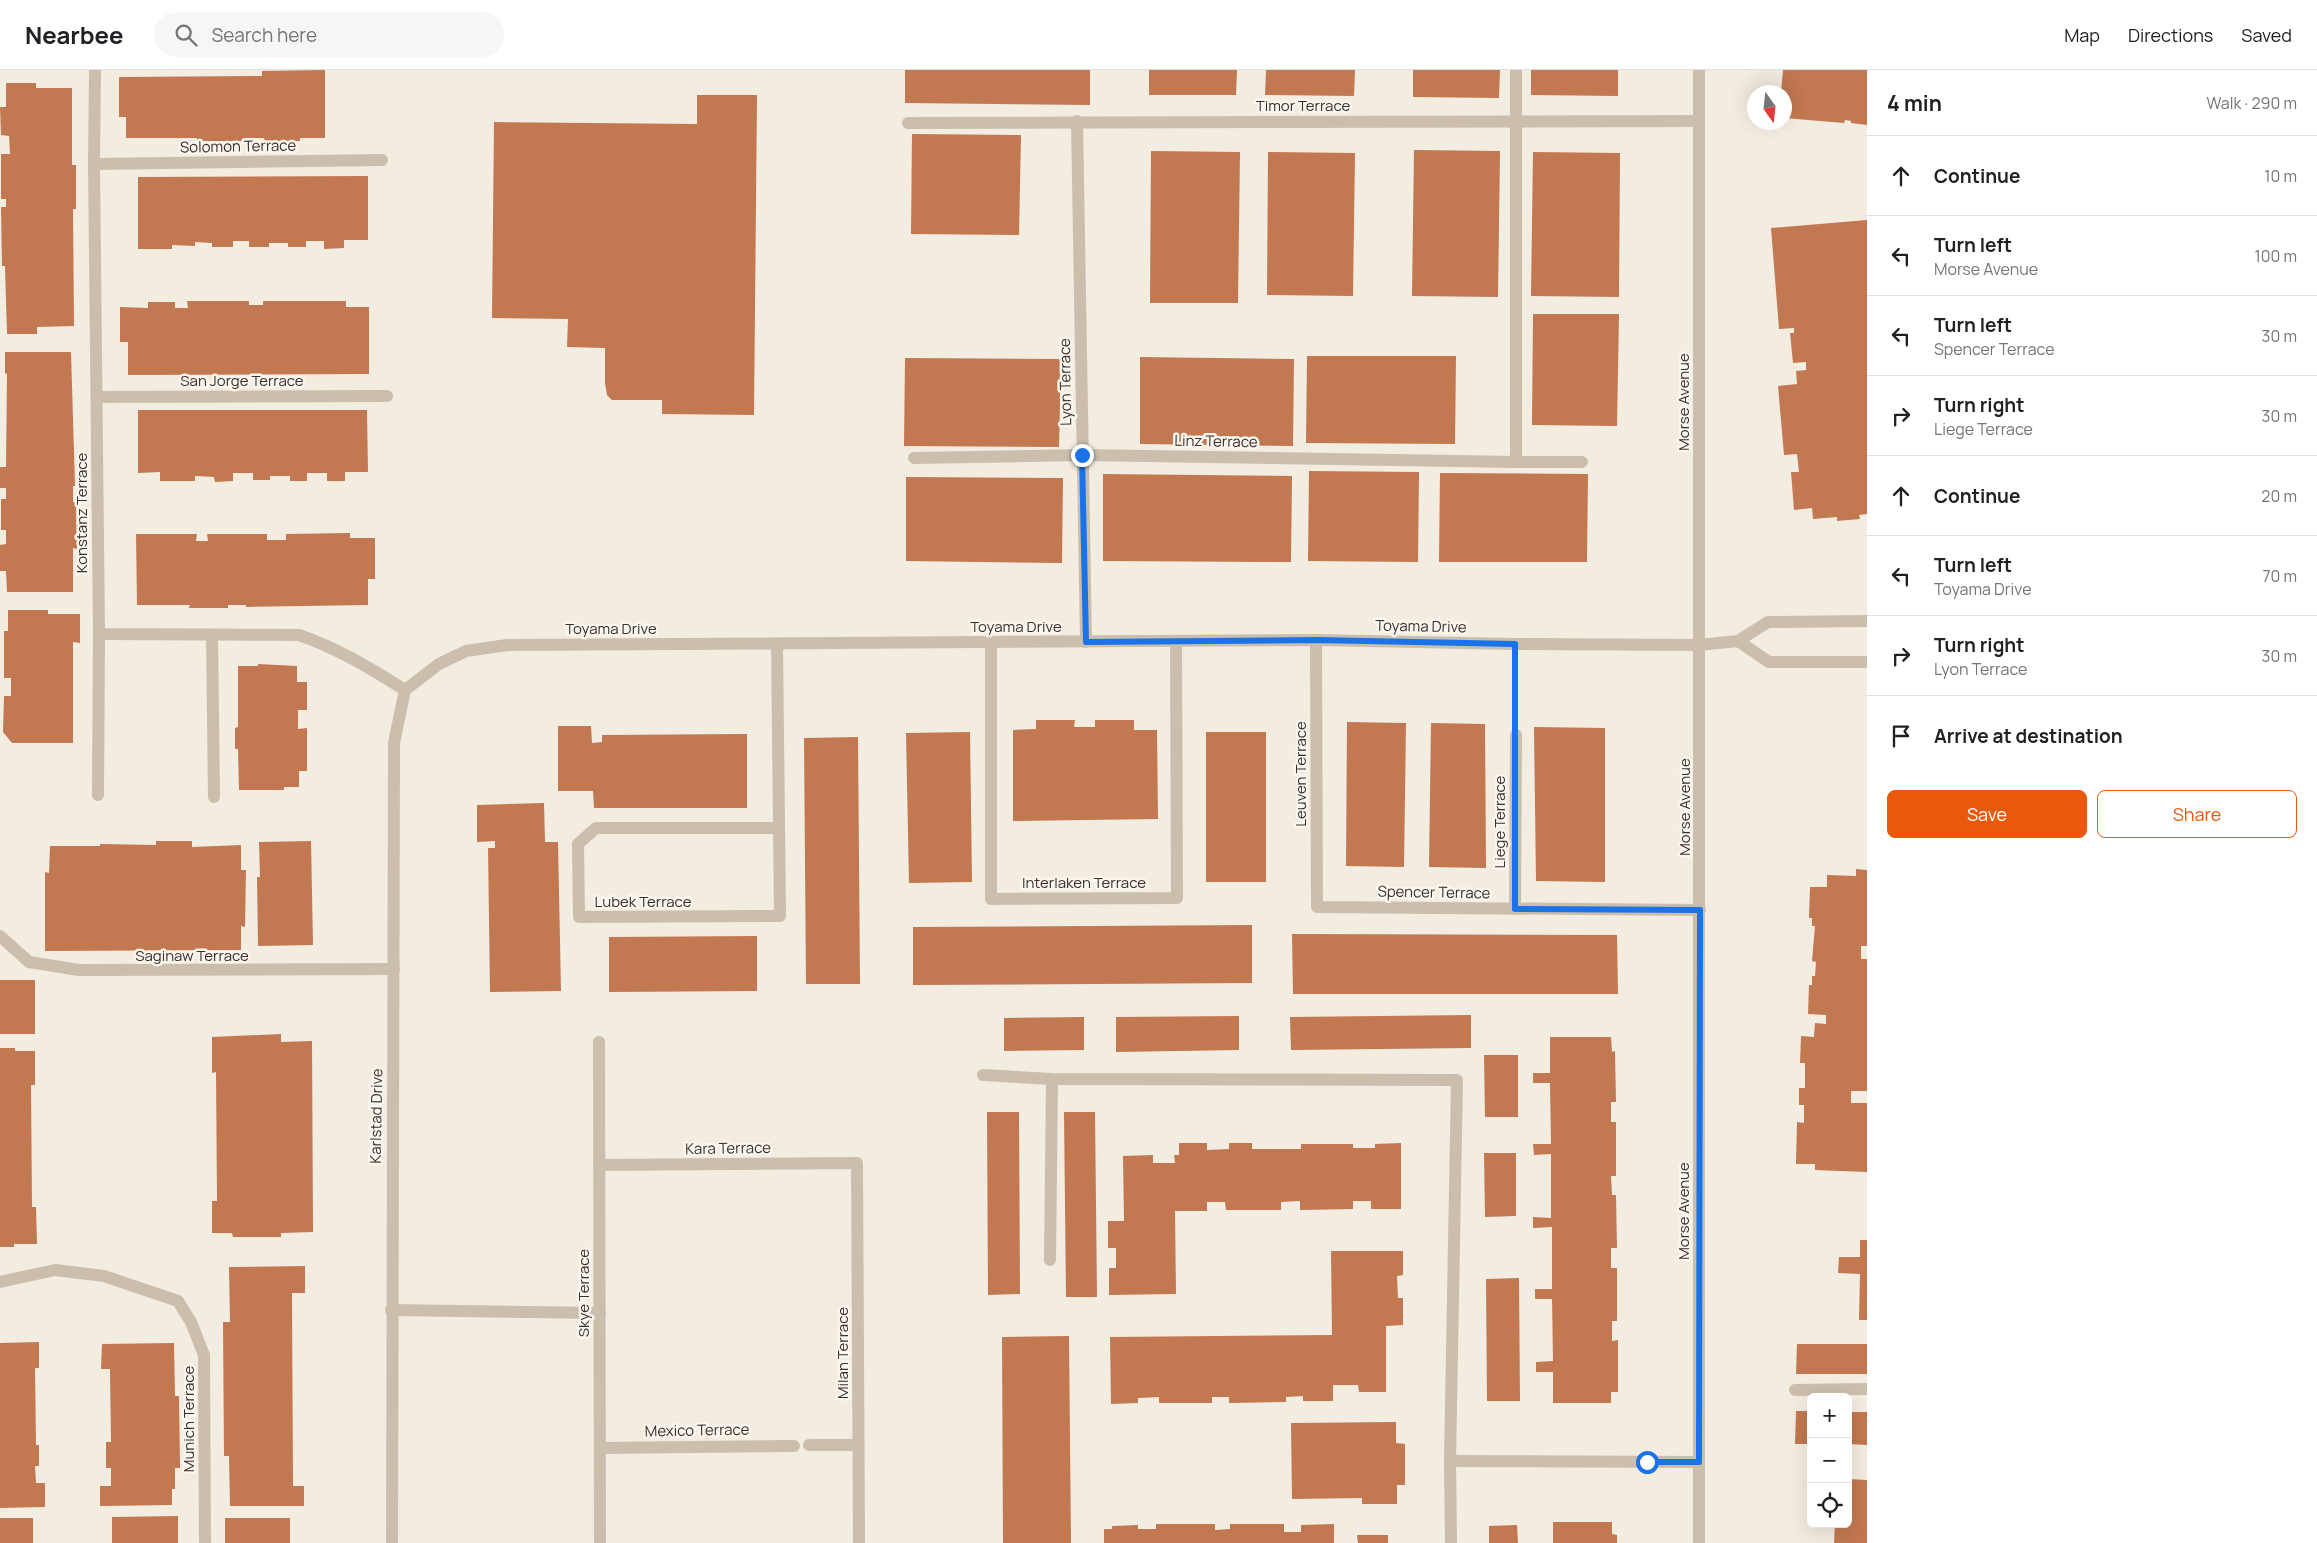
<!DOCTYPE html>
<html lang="en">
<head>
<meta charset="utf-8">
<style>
	body { margin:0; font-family:Manrope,sans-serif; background:#f6f6f6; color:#202124 }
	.controls { position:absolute; right:15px; bottom:15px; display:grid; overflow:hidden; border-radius:8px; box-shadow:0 5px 20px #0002 }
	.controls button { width:45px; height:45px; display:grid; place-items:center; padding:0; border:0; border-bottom:1px solid #e0e0e0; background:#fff; color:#202124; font:25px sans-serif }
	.compass { position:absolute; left:1747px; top:15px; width:45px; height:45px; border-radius:50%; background:#fff; box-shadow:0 5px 20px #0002; rotate:165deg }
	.stop { position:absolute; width:15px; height:15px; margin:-11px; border:4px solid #1a73e8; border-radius:50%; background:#fff }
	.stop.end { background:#1a73e8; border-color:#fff; box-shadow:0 1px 5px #0008 }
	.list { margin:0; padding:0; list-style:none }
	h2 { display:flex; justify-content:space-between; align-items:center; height:65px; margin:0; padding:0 20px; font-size:21px }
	h2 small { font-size:16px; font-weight:400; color:#757577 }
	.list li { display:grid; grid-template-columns:32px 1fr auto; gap:15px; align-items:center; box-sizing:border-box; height:80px; padding:0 20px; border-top:1px solid #e0e0e0 }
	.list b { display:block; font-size:19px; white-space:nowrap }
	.list p { margin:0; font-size:16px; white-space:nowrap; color:#757577 }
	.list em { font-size:16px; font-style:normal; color:#757577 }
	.actions { display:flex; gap:10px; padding:15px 20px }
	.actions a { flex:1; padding:11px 0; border:1px solid #ea580c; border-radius:8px; text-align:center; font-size:18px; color:#ea580c }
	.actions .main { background:#ea580c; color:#fff }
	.icon { flex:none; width:28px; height:28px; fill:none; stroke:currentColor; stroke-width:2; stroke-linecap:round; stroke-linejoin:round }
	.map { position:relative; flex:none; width:1867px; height:1473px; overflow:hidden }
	header { display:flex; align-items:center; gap:30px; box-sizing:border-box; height:70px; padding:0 25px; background:#fff; border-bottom:1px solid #e0e0e0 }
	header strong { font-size:24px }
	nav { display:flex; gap:28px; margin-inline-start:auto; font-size:18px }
	.search { width:350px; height:45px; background:#f6f6f6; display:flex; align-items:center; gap:12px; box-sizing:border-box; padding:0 18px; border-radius:28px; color:#757577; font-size:19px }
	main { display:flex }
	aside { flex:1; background:#fff }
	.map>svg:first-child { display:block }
</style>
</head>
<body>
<header>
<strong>Nearbee</strong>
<div class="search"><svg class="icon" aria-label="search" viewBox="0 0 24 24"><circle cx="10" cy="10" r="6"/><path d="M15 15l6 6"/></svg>Search here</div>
<nav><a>Map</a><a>Directions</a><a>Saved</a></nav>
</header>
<main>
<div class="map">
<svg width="1867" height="1473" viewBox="0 0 1867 1473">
	<rect width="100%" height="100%" fill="#f3ece1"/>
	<g fill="#c27850">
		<path d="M 325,0 L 325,68 L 300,68 L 300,71 L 265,71 L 264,68 L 246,68 L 246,71 L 197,71 L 197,68 L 126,68 L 126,47 L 119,47 L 119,7 L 262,6 L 262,1 Z"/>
		<path d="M 905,0 L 1090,0 L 1090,35 L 905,33 Z"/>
		<path d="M 1149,0 L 1237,0 L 1236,25 L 1149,25 Z"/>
		<path d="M 1266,0 L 1355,0 L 1354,26 L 1265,25 Z"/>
		<path d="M 1413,0 L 1500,0 L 1499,28 L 1413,27 Z"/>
		<path d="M 1531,0 L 1618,0 L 1618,26 L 1531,25 Z"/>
		<path d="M 1783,0 L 1867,0 L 1867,55 L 1851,53 L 1851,51 L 1845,50 L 1844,53 L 1784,48 L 1784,22 L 1781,22 Z"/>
		<path d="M 6,13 L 36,13 L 36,18 L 72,18 L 72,95 L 76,95 L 76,139 L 73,139 L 74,256 L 37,257 L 37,264 L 7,264 L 5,196 L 2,196 L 1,137 L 6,137 L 6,129 L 1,129 L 1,84 L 10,84 L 9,66 L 1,65 L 0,37 L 6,37 Z"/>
		<path d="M 697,25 L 757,25 L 754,345 L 662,344 L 662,330 L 612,330 L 607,325 L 605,313 L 605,278 L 567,277 L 568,249 L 492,248 L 494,52 L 697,54 Z"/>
		<path d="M 912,64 L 1021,65 L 1019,165 L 911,164 Z"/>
		<path d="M 1414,80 L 1500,81 L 1498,227 L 1412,226 Z"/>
		<path d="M 1151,81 L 1240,82 L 1238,233 L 1150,233 Z"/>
		<path d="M 1268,82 L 1355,83 L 1353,226 L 1267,225 Z"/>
		<path d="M 1533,82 L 1620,83 L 1619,227 L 1531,226 Z"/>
		<path d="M 368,106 L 368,170 L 344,170 L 344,178 L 324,179 L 324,171 L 306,171 L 306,177 L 288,177 L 288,173 L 269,173 L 269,177 L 249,177 L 249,171 L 233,171 L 233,177 L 212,177 L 212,173 L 195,172 L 195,176 L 172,175 L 172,179 L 138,179 L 138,107 Z"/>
		<path d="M 1867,150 L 1867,444 L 1859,445 L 1860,449 L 1837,451 L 1837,447 L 1813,449 L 1812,438 L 1794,440 L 1791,402 L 1799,402 L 1797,384 L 1784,385 L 1778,316 L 1797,314 L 1796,301 L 1806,300 L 1806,292 L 1793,293 L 1790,263 L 1794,263 L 1794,258 L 1779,259 L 1771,158 Z"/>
		<path d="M 187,231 L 249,231 L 249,235 L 263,235 L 263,231 L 346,231 L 346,237 L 369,237 L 369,304 L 128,305 L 128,272 L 120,272 L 120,237 L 148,238 L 148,232 L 175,232 L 175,238 L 188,238 Z"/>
		<path d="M 1533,244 L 1619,244 L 1617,356 L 1532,355 Z"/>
		<path d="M 5,282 L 71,282 L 75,416 L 73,416 L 73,432 L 76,432 L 77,479 L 73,478 L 73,522 L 7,522 L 6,501 L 0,501 L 0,475 L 6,474 L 6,460 L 1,460 L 1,429 L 6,429 L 6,418 L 0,418 L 0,397 L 6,397 L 7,304 L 5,303 Z"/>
		<path d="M 1307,286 L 1456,286 L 1455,374 L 1306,373 Z"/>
		<path d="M 1140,287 L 1294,289 L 1293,376 L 1140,374 Z"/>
		<path d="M 905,288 L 1061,289 L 1059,377 L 904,376 Z"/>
		<path d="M 138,340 L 367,340 L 368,402 L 345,402 L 345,411 L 327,411 L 327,403 L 307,403 L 307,411 L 290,411 L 290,406 L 270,406 L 270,410 L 253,410 L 253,403 L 233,403 L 233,411 L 215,412 L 214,407 L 195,406 L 195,411 L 160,411 L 160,402 L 138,403 Z"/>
		<path d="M 1309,401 L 1419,402 L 1418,492 L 1308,491 Z"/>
		<path d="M 1440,403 L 1588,404 L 1587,492 L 1439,492 Z"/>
		<path d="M 1103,404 L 1292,406 L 1291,492 L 1103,491 Z"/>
		<path d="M 906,407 L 1063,408 L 1062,493 L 906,491 Z"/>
		<path d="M 350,463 L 350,468 L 375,468 L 375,509 L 368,509 L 368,535 L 246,537 L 246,535 L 228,535 L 228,538 L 189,538 L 190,535 L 137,535 L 136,464 L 197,464 L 196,471 L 208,471 L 207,464 L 267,464 L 267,470 L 286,470 L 286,464 Z"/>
		<path d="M 8,540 L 48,540 L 48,544 L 80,544 L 80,573 L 73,572 L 73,673 L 12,673 L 3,662 L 4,626 L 11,626 L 11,608 L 4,608 L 4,561 L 8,561 Z"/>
		<path d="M 258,594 L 297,596 L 297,612 L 307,612 L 307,640 L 298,640 L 298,659 L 307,658 L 307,701 L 299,701 L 299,717 L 284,717 L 284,720 L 239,720 L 238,679 L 235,679 L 235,658 L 238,657 L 238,596 L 258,596 Z"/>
		<path d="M 1036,650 L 1075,650 L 1074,657 L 1095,657 L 1095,650 L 1134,650 L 1134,660 L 1157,660 L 1158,749 L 1013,751 L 1013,660 L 1036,659 Z"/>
		<path d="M 1347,652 L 1406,653 L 1404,797 L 1346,796 Z"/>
		<path d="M 1431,653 L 1485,654 L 1486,798 L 1429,797 Z"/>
		<path d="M 558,656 L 591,656 L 592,673 L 602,672 L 602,665 L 747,664 L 747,738 L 594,738 L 593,721 L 558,721 Z"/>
		<path d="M 1534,657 L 1605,658 L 1605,812 L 1536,811 Z"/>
		<path d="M 970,662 L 972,812 L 909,813 L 906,663 Z"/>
		<rect x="1206" y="662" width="60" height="150"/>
		<path d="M 858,667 L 860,914 L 806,914 L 804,668 Z"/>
		<path d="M 544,733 L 545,772 L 558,772 L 561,921 L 490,922 L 488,778 L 495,778 L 495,771 L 477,772 L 477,735 Z"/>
		<path d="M 156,771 L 192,771 L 192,777 L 241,775 L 241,800 L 246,800 L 245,857 L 241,856 L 241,880 L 45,881 L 45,802 L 49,803 L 50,776 L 100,776 L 100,774 L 156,775 Z"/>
		<path d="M 311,771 L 313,875 L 258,876 L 257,807 L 260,807 L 259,772 Z"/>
		<path d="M 1856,799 L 1867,800 L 1867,876 L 1861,876 L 1861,889 L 1867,889 L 1867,1021 L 1851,1021 L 1851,1033 L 1867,1033 L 1867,1102 L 1815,1100 L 1815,1094 L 1796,1094 L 1797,1052 L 1804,1053 L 1804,1035 L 1799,1035 L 1799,1018 L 1805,1018 L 1805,993 L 1800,993 L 1801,966 L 1814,967 L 1815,953 L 1826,954 L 1826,945 L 1808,944 L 1809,915 L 1812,915 L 1812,906 L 1815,906 L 1816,892 L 1812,891 L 1815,856 L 1812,856 L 1812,848 L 1809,848 L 1810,817 L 1827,817 L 1827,805 L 1856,806 Z"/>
		<path d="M 1252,855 L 1252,913 L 913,915 L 913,857 Z"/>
		<path d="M 1292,864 L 1617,865 L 1618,924 L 1293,924 Z"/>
		<path d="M 757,866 L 757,921 L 609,922 L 609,867 Z"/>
		<rect x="0" y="910" width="35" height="54"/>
		<path d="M 1471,945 L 1471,978 L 1291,980 L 1290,947 Z"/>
		<path d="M 1239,946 L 1239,980 L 1116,982 L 1116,947 Z"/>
		<path d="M 1084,947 L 1084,980 L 1004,981 L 1004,948 Z"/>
		<path d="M 281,964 L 281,972 L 312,971 L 313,1162 L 281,1163 L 281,1167 L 233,1167 L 232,1163 L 212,1163 L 212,1131 L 217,1131 L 216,1002 L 212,1003 L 212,967 Z"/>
		<path d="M 1550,967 L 1611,967 L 1612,982 L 1615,981 L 1616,1032 L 1611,1032 L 1611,1052 L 1616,1052 L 1616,1106 L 1611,1106 L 1612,1125 L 1616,1125 L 1617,1178 L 1611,1178 L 1611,1198 L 1617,1198 L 1617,1251 L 1612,1251 L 1612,1271 L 1618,1270 L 1618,1322 L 1611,1322 L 1611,1333 L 1553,1333 L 1553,1302 L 1536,1302 L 1536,1292 L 1553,1291 L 1552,1229 L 1535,1229 L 1535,1219 L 1552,1219 L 1552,1157 L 1533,1158 L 1533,1147 L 1551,1148 L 1551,1084 L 1534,1085 L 1533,1074 L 1551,1074 L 1550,1013 L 1533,1013 L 1533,1003 L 1550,1003 Z"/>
		<path d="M 0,978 L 15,978 L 15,981 L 35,981 L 35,1015 L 31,1015 L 32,1137 L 36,1137 L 37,1174 L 14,1174 L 14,1177 L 0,1177 Z"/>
		<path d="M 1484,985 L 1518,985 L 1518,1047 L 1485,1047 Z"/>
		<path d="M 987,1042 L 1019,1042 L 1020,1224 L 988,1225 Z"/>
		<path d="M 1064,1042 L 1095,1042 L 1097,1227 L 1066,1227 Z"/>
		<path d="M 1179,1073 L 1207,1073 L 1207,1080 L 1229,1079 L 1229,1073 L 1252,1073 L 1252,1079 L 1301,1079 L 1301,1074 L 1353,1074 L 1353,1078 L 1375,1078 L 1375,1074 L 1401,1073 L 1401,1139 L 1371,1139 L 1371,1131 L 1353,1131 L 1353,1139 L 1300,1140 L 1300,1131 L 1281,1132 L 1281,1140 L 1226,1140 L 1225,1132 L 1207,1132 L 1207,1141 L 1175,1141 L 1176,1224 L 1109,1225 L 1109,1198 L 1116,1198 L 1116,1178 L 1108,1178 L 1108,1151 L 1124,1151 L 1123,1086 L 1153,1085 L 1153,1093 L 1175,1093 L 1174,1085 L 1179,1085 Z"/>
		<path d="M 1484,1083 L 1516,1083 L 1516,1146 L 1485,1147 Z"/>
		<path d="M 1860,1170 L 1867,1170 L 1867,1250 L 1859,1250 L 1860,1204 L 1838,1203 L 1839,1187 L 1860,1187 Z"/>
		<path d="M 1331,1181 L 1403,1181 L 1403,1205 L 1397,1206 L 1398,1228 L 1403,1228 L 1403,1255 L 1386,1256 L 1386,1322 L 1359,1322 L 1358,1315 L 1333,1315 L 1333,1331 L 1303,1331 L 1303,1326 L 1286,1327 L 1286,1332 L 1229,1333 L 1229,1327 L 1212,1327 L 1212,1333 L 1159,1333 L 1159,1327 L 1138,1328 L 1138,1333 L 1111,1334 L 1110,1267 L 1332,1265 Z"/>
		<path d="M 305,1196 L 305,1223 L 292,1223 L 293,1416 L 304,1416 L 304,1436 L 230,1436 L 229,1386 L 224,1386 L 223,1252 L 230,1252 L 229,1197 Z"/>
		<path d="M 1519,1208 L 1520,1331 L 1487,1331 L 1486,1209 Z"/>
		<path d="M 1069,1266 L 1071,1473 L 1003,1473 L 1002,1267 Z"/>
		<path d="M 39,1272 L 39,1298 L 35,1298 L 36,1375 L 39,1375 L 39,1396 L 35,1396 L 36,1413 L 45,1413 L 45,1437 L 0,1438 L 0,1273 Z"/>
		<path d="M 174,1273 L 175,1326 L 179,1326 L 180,1398 L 175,1398 L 175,1419 L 172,1419 L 172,1435 L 100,1436 L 100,1416 L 111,1416 L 111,1398 L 106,1398 L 106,1372 L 111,1372 L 110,1299 L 101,1299 L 102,1274 Z"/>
		<path d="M 1797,1274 L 1867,1274 L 1867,1304 L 1796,1304 Z"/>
		<path d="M 1796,1341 L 1811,1341 L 1811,1374 L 1795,1374 Z"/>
		<path d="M 1848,1342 L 1867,1342 L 1867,1375 L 1848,1374 Z"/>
		<path d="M 1396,1352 L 1396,1373 L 1405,1374 L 1405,1415 L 1397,1415 L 1397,1434 L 1362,1434 L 1362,1428 L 1292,1429 L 1291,1353 Z"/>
		<path d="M 1848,1409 L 1867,1410 L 1867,1473 L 1834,1473 L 1835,1454 L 1848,1454 Z"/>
		<path d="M 178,1446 L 178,1473 L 112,1473 L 112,1447 Z"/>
		<rect x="0" y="1448" width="33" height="25"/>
		<rect x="225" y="1448" width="65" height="25"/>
		<path d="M 1553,1452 L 1612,1452 L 1612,1464 L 1617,1465 L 1617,1473 L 1553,1473 Z"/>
		<path d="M 1156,1454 L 1215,1454 L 1215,1460 L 1230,1459 L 1230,1454 L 1284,1454 L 1284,1462 L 1301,1462 L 1301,1455 L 1334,1454 L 1334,1473 L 1104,1473 L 1104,1459 L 1112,1459 L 1112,1456 L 1138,1455 L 1138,1459 L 1156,1459 Z"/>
		<path d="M 1517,1455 L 1518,1473 L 1489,1473 L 1489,1456 Z"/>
		<path d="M 1357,1465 L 1388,1465 L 1388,1473 L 1358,1473 Z"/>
	</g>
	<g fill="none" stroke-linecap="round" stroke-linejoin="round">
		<path stroke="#b7a897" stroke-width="3" stroke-dasharray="2.5 2.5" stroke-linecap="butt" d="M 1515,600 L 1515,639"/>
		<g stroke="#cbbeac" stroke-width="12">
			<path d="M 95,0 L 94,94 L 99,564 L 299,565 C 337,578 370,598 405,620"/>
			<path d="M 1516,0 L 1516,392 L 1582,392"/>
			<path d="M 1077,51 L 1086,572"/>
			<path d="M 908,53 L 1698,51"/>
			<path d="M 94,94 L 382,90"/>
			<path d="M 97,327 L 387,326"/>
			<path d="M 914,388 L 1082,385 L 1516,392"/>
			<path d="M 212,565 L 214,727"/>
			<path d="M 1316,570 L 1317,837 L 1700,840"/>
			<path d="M 1738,571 L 1769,592 L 1867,592"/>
			<path d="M 991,572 L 991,829 L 1177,828 L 1176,572"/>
			<path d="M 777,574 L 780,846 L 579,847 L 578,774 L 596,758 L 779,758"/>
			<path d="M 1699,575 L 1738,571 L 1768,552 L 1867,551"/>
			<path d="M 98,725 L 99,564"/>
			<path d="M 1515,839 L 1516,665"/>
			<path d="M 0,866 L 29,892 L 79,900 L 394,899"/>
			<path d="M 599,972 L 600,1473"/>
			<path d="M 983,1005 L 1052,1009 L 1457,1010 L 1450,1391 L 1451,1473"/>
			<path d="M 599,1095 L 857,1093 L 859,1473"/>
			<path d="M 1050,1190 L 1052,1009"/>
			<path d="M 0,1212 L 55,1200 L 104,1206 L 178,1231 L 191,1252 L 204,1285 L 205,1473"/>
			<path d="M 391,1240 L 600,1243"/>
			<path d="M 1795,1320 L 1867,1319"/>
			<path d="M 809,1375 L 858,1375"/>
			<path d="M 600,1378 L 794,1376"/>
			<path d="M 1450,1391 L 1699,1392"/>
		</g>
		<path stroke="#cbbeac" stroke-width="12" d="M 392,1473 L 394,673 L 405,620 L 439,594 L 466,581 L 507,575 L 1316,570 L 1515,574 L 1699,575"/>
		<path stroke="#cbbeac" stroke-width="12" d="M 1699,0 L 1699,1473"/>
	</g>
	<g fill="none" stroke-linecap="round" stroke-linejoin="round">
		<path stroke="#1a73e8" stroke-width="6" d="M 1082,385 L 1086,572 L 1316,570 L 1515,574 L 1515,839 L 1700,840 L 1699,1392 L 1647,1392"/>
	</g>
	<g text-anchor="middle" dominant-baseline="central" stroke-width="5" stroke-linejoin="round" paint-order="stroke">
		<g font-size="15" fill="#39312b" stroke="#faf6ed">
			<text x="1303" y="35">Timor Terrace</text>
			<text transform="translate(238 76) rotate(-1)">Solomon Terrace</text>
			<text x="242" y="310">San Jorge Terrace</text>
			<text transform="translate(1065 312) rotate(-91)">Lyon Terrace</text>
			<text transform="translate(1683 332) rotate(-90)">Morse Avenue</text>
			<text transform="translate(1216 371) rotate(1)">Linz Terrace</text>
			<text transform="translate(81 443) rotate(-90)">Konstanz Terrace</text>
			<text x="1016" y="556">Toyama Drive</text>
			<text transform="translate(1421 556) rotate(1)">Toyama Drive</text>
			<text x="611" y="558">Toyama Drive</text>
			<text transform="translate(1300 704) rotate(-90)">Leuven Terrace</text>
			<text transform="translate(1684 737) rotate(-90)">Morse Avenue</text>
			<text transform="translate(1499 752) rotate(-90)">Liege Terrace</text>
			<text x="1084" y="812">Interlaken Terrace</text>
			<text transform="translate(1434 822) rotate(1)">Spencer Terrace</text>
			<text x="643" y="831">Lubek Terrace</text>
			<text x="192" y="885">Saginaw Terrace</text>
			<text transform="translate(376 1046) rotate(-89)">Karlstad Drive</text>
			<text transform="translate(728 1078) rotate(-1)">Kara Terrace</text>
			<text transform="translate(1683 1141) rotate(-90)">Morse Avenue</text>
			<text transform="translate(583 1223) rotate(-90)">Skye Terrace</text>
			<text transform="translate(842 1283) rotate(-90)">Milan Terrace</text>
			<text transform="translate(188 1349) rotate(-90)">Munich Terrace</text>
			<text transform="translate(697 1360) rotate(-1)">Mexico Terrace</text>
		</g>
	</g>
</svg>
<div class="controls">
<button>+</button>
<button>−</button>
<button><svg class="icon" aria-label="locate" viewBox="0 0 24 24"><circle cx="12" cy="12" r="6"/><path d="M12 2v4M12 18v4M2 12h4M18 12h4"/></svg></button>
</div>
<svg class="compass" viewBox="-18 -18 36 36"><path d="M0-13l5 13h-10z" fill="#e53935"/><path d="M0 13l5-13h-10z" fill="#757577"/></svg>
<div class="stop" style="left:1647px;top:1392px"></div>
<div class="stop end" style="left:1082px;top:385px"></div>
</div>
<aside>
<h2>4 min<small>Walk · 290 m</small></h2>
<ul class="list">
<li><svg class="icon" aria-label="ahead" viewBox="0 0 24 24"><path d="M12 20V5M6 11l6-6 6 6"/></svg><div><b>Continue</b></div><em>10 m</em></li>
<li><svg class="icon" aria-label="left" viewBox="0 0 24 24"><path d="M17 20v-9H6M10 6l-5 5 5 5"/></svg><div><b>Turn left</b><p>Morse Avenue</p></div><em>100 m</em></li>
<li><svg class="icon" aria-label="left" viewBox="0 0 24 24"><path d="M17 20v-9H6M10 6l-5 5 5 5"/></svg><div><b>Turn left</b><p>Spencer Terrace</p></div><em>30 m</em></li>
<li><svg class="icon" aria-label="right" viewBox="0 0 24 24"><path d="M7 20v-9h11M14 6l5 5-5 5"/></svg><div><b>Turn right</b><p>Liege Terrace</p></div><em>30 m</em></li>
<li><svg class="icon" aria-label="ahead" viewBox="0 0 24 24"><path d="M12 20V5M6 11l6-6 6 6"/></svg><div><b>Continue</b></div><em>20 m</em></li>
<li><svg class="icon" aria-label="left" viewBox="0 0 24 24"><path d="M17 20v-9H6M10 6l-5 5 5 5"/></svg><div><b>Turn left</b><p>Toyama Drive</p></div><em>70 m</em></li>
<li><svg class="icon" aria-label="right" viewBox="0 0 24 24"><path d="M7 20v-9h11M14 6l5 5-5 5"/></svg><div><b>Turn right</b><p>Lyon Terrace</p></div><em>30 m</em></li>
<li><svg class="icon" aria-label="arrive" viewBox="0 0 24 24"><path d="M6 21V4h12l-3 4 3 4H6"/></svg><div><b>Arrive at destination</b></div></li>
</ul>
<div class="actions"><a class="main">Save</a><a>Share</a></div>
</aside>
</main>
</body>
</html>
